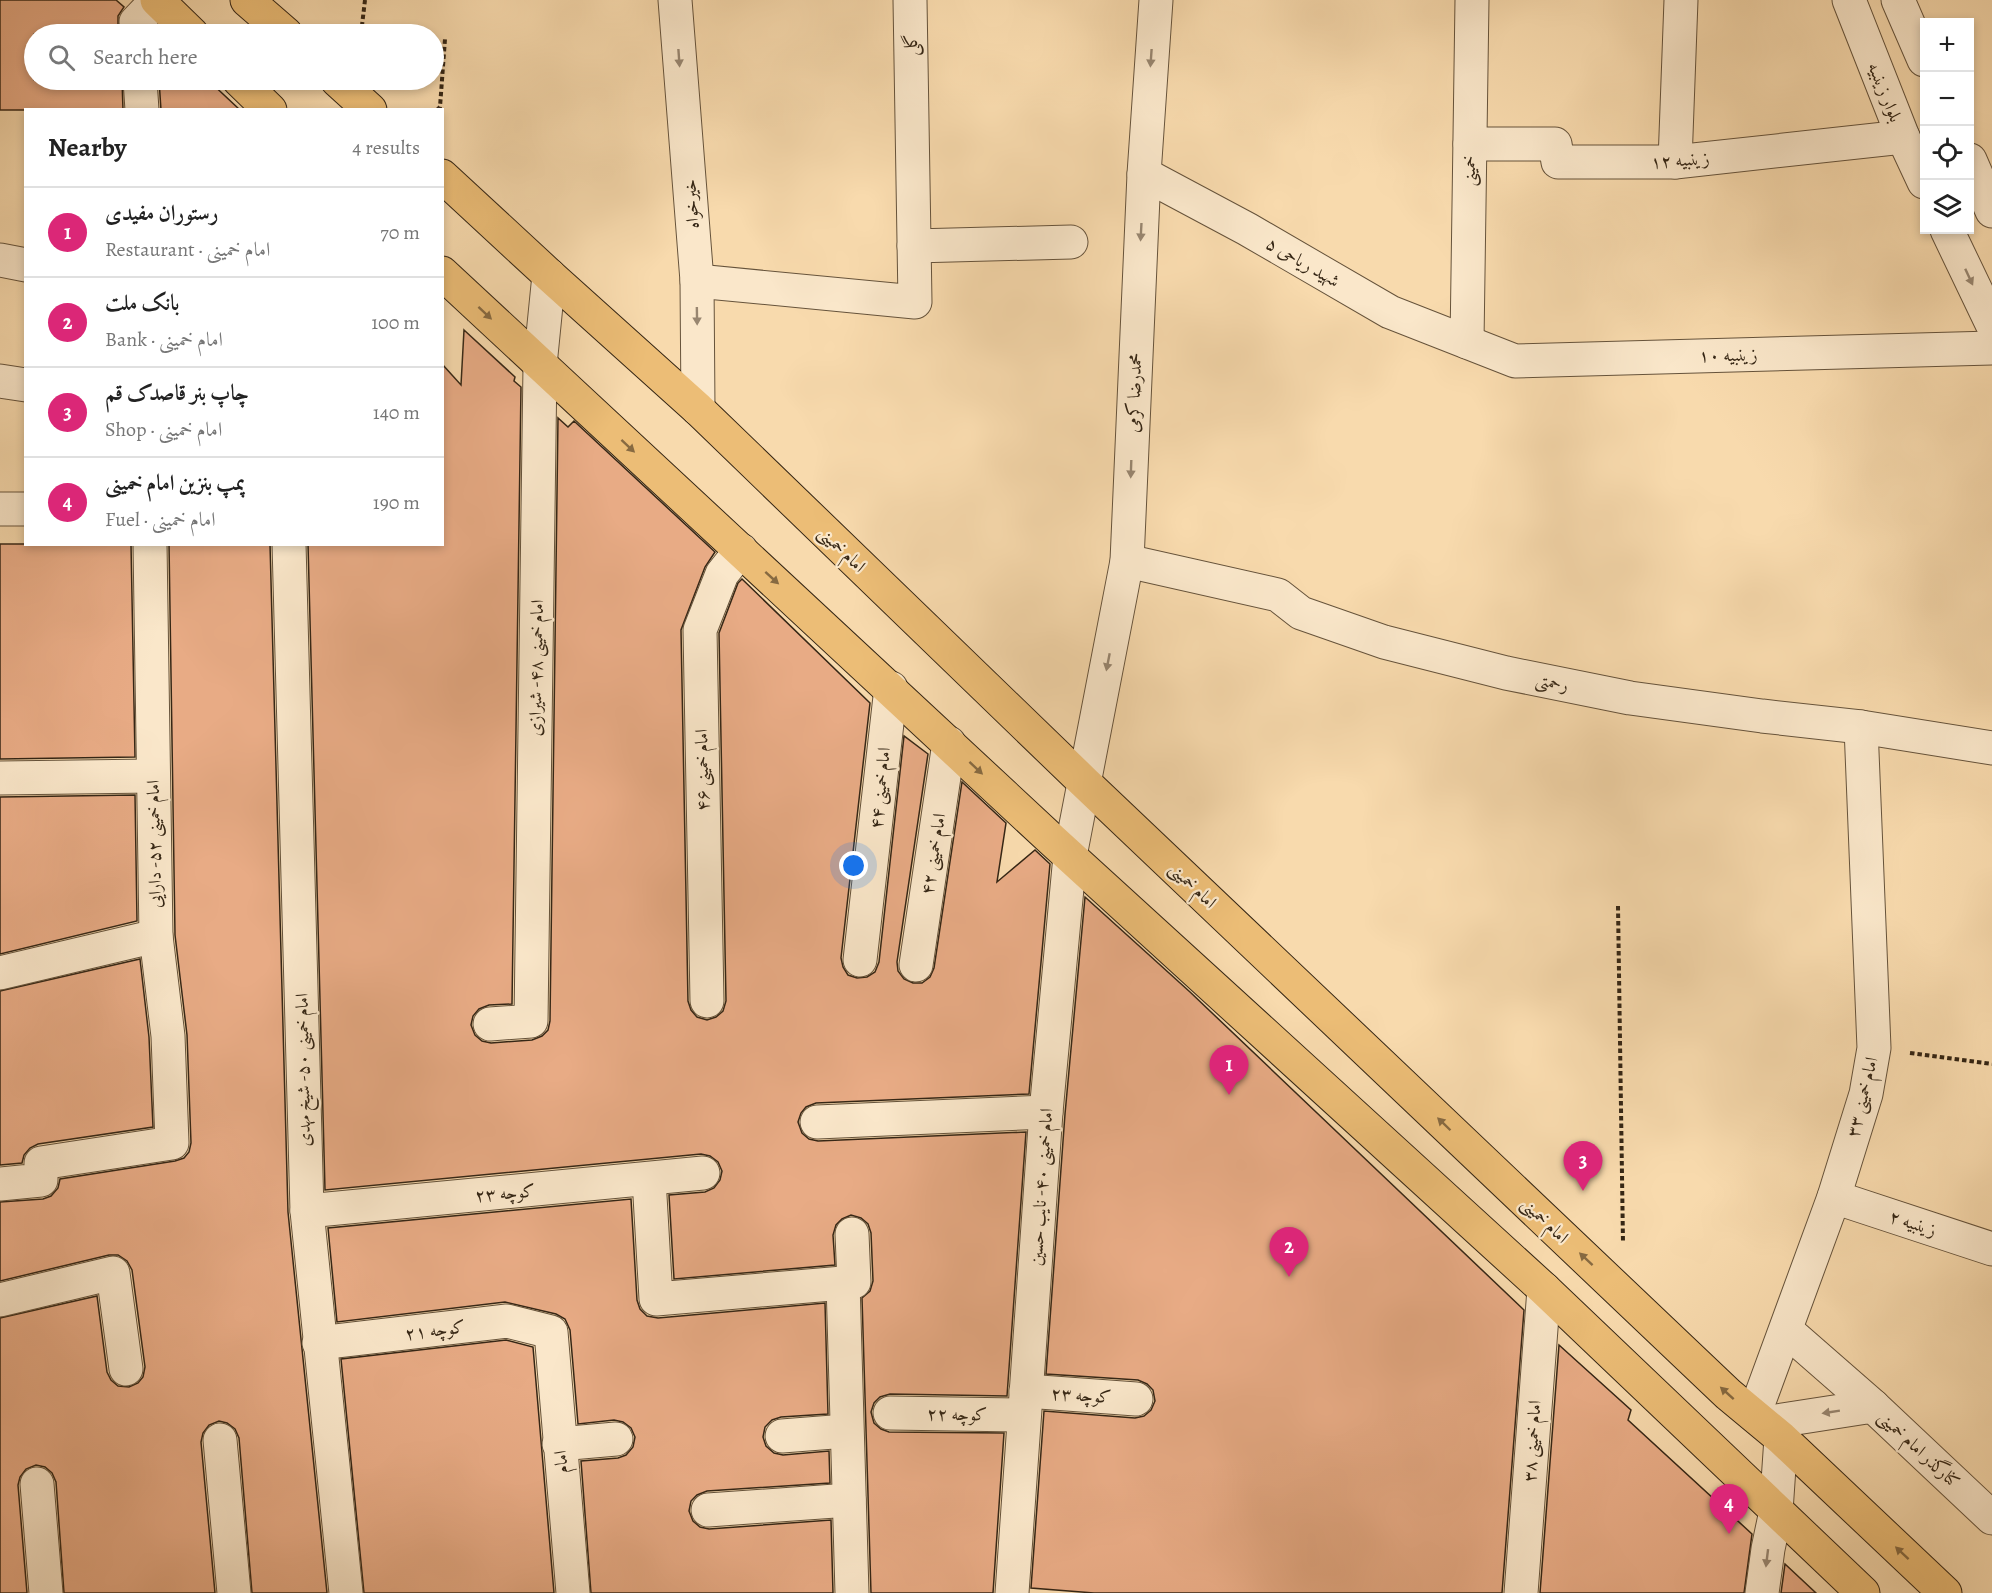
<!DOCTYPE html>
<html lang="en">
<head>
<meta charset="utf-8">
<style>
	body { margin:0; font-family:Alegreya,Amiri,serif; background:#f2f2f2; color:#222 }
	.controls { position:absolute; right:18px; top:18px; display:grid; overflow:hidden; border-radius:0px; box-shadow:0 3px 9px #0003 }
	.controls button { width:54px; height:54px; display:grid; place-items:center; padding:0; border:0; border-bottom:2px solid #e0e0e0; background:#fff; color:#222; font:30px sans-serif }
	.you { position:absolute; left:854px; top:866px; width:21px; height:21px; margin:-15px; border:4px solid #fff; border-radius:50%; background:#1a73e8; box-shadow:0 0 0 9px #1a73e833 }
	.badge { display:grid; place-items:center; width:39px; height:39px; border-radius:50%; background:#db2777; color:#fff; font-size:20px; font-weight:700 }
	.pin { position:absolute; translate:-50% -50px; filter:drop-shadow(0 2px 3px #0008) }
	.pin::after { content:''; position:absolute; top:32px; width:21px; height:18px; background:inherit; clip-path:polygon(0 0,100% 0,50% 100%) }
	.list { margin:0; padding:0; list-style:none }
	h2 { display:flex; justify-content:space-between; align-items:center; height:78px; margin:0; padding:0 24px; font-size:26px }
	h2 small { font-size:20px; font-weight:400; color:#767676 }
	.list li { display:grid; grid-template-columns:39px 1fr auto; gap:18px; align-items:center; box-sizing:border-box; height:90px; padding:0 24px; border-top:2px solid #e0e0e0 }
	.list b { display:block; font-size:22px; white-space:nowrap }
	.list p { margin:0; font-size:20px; white-space:nowrap; color:#767676 }
	.list em { font-size:20px; font-style:normal; color:#767676 }
	.icon { flex:none; width:33px; height:33px; fill:none; stroke:currentColor; stroke-width:2; stroke-linecap:round; stroke-linejoin:round }
	.map { position:relative; flex:none; width:1992px; height:1593px; overflow:hidden }
	.search { position:absolute; background:#fff; box-shadow:0 3px 9px #0003; left:24px; top:24px; width:420px; height:66px; display:flex; align-items:center; gap:15px; box-sizing:border-box; padding:0 21px; border-radius:33px; color:#767676; font-size:22px }
	.panel { position:absolute; background:#fff; box-shadow:0 3px 9px #0003; left:24px; top:108px; width:420px; height:438px; border-radius:0px }
	.map>svg:first-child { display:block }
</style>
</head>
<body>
<div class="map">
<svg width="1992" height="1593" viewBox="0 0 1992 1593">
	<rect width="100%" height="100%" fill="#f8daad"/>
	<filter id="stains"><feTurbulence type="fractalNoise" baseFrequency=".00333" numOctaves="4"/><feColorMatrix values="0 0 0 0 .2 0 0 0 0 .09 0 0 0 0 .02 0 0 0 .5 -.17"/></filter>
	<radialGradient id="worn" r=".72"><stop offset=".6" stop-color="#630" stop-opacity="0"/><stop offset="1" stop-color="#630" stop-opacity=".3"/></radialGradient>
	<g fill="#e8ab85" stroke="#352615" stroke-width="1.5">
		<path d="M 0,0 L 116,0 L 124,7 L 118,16 L 118,34 L 34,34 L 34,80 L 122,80 L 123,110 L 0,110 Z"/>
		<path d="M 159,80 L 208,80 L 240,110 L 161,110 Z"/>
		<path d="M 464,330 L 515,377 L 514,381 L 521,387 L 512,1004 L 489,1005 L 479,1009 L 473,1016 L 471,1025 L 475,1035 L 482,1041 L 491,1043 L 532,1040 L 542,1036 L 548,1030 L 550,1021 L 558,418 L 568,427 L 574,421 L 715,552 L 705,567 L 681,630 L 688,1001 L 691,1010 L 697,1017 L 707,1020 L 716,1017 L 723,1011 L 726,1001 L 719,633 L 738,583 L 742,579 L 870,703 L 841,958 L 843,967 L 848,975 L 857,978 L 867,977 L 875,972 L 879,962 L 904,736 L 928,754 L 897,962 L 898,971 L 904,979 L 913,983 L 922,983 L 930,977 L 934,968 L 962,782 L 1006,823 L 997,882 L 1035,850 L 1050,864 L 1029,1094 L 816,1103 L 806,1107 L 801,1113 L 798,1122 L 802,1133 L 809,1139 L 818,1141 L 1026,1132 L 1007,1396 L 890,1394 L 880,1397 L 874,1403 L 871,1412 L 874,1423 L 881,1429 L 889,1432 L 1004,1433 L 993,1593 L 871,1593 L 862,1298 L 870,1291 L 873,1281 L 871,1233 L 868,1224 L 861,1218 L 851,1215 L 842,1219 L 836,1225 L 833,1235 L 835,1265 L 674,1279 L 669,1195 L 705,1192 L 714,1188 L 720,1180 L 722,1171 L 718,1162 L 710,1156 L 701,1154 L 325,1190 L 308,544 L 442,544 L 442,364 L 461,385 Z"/>
		<path d="M 0,544 L 131,544 L 135,757 L 0,759 Z"/>
		<path d="M 169,544 L 270,544 L 288,1212 L 327,1593 L 252,1593 L 239,1438 L 235,1429 L 227,1423 L 219,1421 L 209,1425 L 203,1433 L 201,1442 L 215,1593 L 64,1593 L 56,1482 L 52,1473 L 45,1467 L 36,1465 L 26,1469 L 20,1477 L 18,1485 L 27,1593 L 0,1593 L 0,1318 L 97,1296 L 107,1372 L 111,1380 L 118,1386 L 129,1387 L 138,1383 L 143,1377 L 145,1367 L 132,1270 L 127,1261 L 118,1255 L 109,1255 L 0,1281 L 0,1202 L 43,1199 L 51,1196 L 58,1188 L 60,1179 L 175,1161 L 184,1158 L 189,1152 L 191,1143 L 187,1035 L 175,935 Z"/>
		<path d="M 135,795 L 137,921 L 0,954 L 0,797 Z"/>
		<path d="M 1085,897 L 1190,992 L 1524,1310 L 1502,1593 L 1094,1593 L 1031,1588 L 1044,1411 L 1135,1418 L 1144,1416 L 1151,1410 L 1155,1401 L 1153,1390 L 1147,1384 L 1138,1380 L 1046,1374 L 1065,1114 Z"/>
		<path d="M 140,959 L 149,1037 L 153,1127 L 38,1144 L 30,1148 L 24,1155 L 22,1163 L 0,1165 L 0,991 Z"/>
		<path d="M 631,1199 L 637,1300 L 640,1309 L 647,1316 L 658,1318 L 825,1303 L 828,1414 L 781,1417 L 772,1420 L 765,1427 L 763,1437 L 766,1446 L 774,1453 L 783,1455 L 829,1451 L 830,1483 L 707,1491 L 697,1495 L 691,1501 L 689,1511 L 693,1521 L 700,1527 L 709,1529 L 831,1520 L 833,1593 L 591,1593 L 581,1461 L 618,1458 L 626,1455 L 633,1447 L 635,1437 L 631,1428 L 623,1422 L 614,1420 L 578,1424 L 570,1330 L 565,1319 L 556,1314 L 505,1302 L 337,1322 L 328,1228 Z"/>
		<path d="M 506,1340 L 533,1347 L 554,1593 L 364,1593 L 341,1359 Z"/>
		<path d="M 1559,1345 L 1631,1410 L 1628,1420 L 1752,1534 L 1744,1593 L 1540,1593 Z"/>
		<path d="M 1785,1564 L 1816,1593 L 1781,1593 Z"/>
	</g>
	<g fill="none" stroke-linecap="round" stroke-linejoin="round">
		<g stroke="#66533b" stroke-width="35">
			<g id="minor">
				<path d="M 675,0 L 697,281 L 698,409"/>
				<path d="M 1849,0 L 1903,137 L 1924,182"/>
				<path d="M 1898,0 L 1924,60"/>
				<path d="M 137,34 L 136,22 L 157,0"/>
				<path d="M 140,80 L 142,110"/>
				<path d="M 1470,144 L 1555,144 L 1558,162 L 1675,162 L 1903,137"/>
				<path d="M 1970,160 L 1992,211"/>
				<path d="M 1675,162 L 1681,0"/>
				<path d="M 1144,174 L 1247,229 L 1390,312 L 1515,361 L 1992,348"/>
				<path d="M 1947,230 L 1992,324"/>
				<path d="M 914,246 L 1071,242"/>
				<path d="M 0,260 L 26,265"/>
				<path d="M 697,281 L 915,302 L 910,0"/>
				<path d="M 1467,342 L 1472,0"/>
				<path d="M 0,381 L 26,385"/>
				<path d="M 0,509 L 26,509"/>
				<path d="M 289,544 L 307,1211 L 346,1593"/>
				<path d="M 1127,561 L 1278,595 L 1301,613 L 1384,642 L 1506,673 L 1630,698 L 1762,716 L 1861,727 L 1992,748"/>
				<path d="M 0,778 L 152,776"/>
				<path d="M 860,960 L 891,688"/>
				<path d="M 916,965 L 949,743"/>
				<path d="M 0,973 L 156,936"/>
				<path d="M 707,1001 L 700,630 L 722,574 L 741,550"/>
				<path d="M 490,1024 L 531,1021 L 540,365 L 549,275"/>
				<path d="M 817,1122 L 1046,1112"/>
				<path d="M 649,1179 L 656,1299 L 843,1283 L 852,1593"/>
				<path d="M 0,1184 L 41,1180 L 41,1163 L 172,1143 L 168,1036 L 156,936 L 150,544"/>
				<path d="M 1834,1197 L 1992,1249"/>
				<path d="M 307,1211 L 703,1173"/>
				<path d="M 843,1283 L 854,1282 L 852,1234"/>
				<path d="M 0,1300 L 113,1273 L 126,1369"/>
				<path d="M 1786,1330 L 1873,1406"/>
				<path d="M 319,1343 L 507,1321 L 551,1332 L 573,1593"/>
				<path d="M 1026,1391 L 1136,1399"/>
				<path d="M 890,1413 L 1024,1415"/>
				<path d="M 1754,1415 L 1834,1197 L 1866,1094 L 1874,1048 L 1861,727"/>
				<path d="M 1764,1423 L 1873,1406 L 1992,1518"/>
				<path d="M 782,1436 L 846,1431"/>
				<path d="M 220,1440 L 234,1593"/>
				<path d="M 559,1444 L 616,1439"/>
				<path d="M 37,1484 L 46,1593"/>
				<path d="M 708,1510 L 849,1500"/>
				<path d="M 1012,1593 L 1046,1112 L 1070,856 L 1127,561 L 1144,174 L 1156,0"/>
				<path d="M 1521,1593 L 1544,1289"/>
				<path d="M 1762,1593 L 1768,1549 L 1776,1511 L 1781,1438"/>
			</g>
		</g>
		<g stroke="#352615" stroke-width="35">
			<g id="major">
				<path d="M 157,0 L 192,34"/>
				<path d="M 247,0 L 286,34"/>
				<path d="M 239,80 L 270,110"/>
				<path d="M 337,80 L 370,110"/>
				<path d="M 442,176 L 549,275 L 698,409 L 1085,783 L 1728,1394 L 1781,1438 L 1945,1593"/>
				<path d="M 442,273 L 1052,840 L 1544,1289 L 1863,1593"/>
			</g>
		</g>
		<g stroke="#352615" stroke-width="4" stroke-dasharray="4.5 3" stroke-linecap="butt">
			<path d="M 361,34 L 365,0"/>
			<path d="M 437,110 L 440,107 L 445,39"/>
			<path d="M 1618,906 L 1623,1243"/>
			<path d="M 1910,1053 L 1992,1064"/>
		</g>
		<use href="#minor" stroke="#fae7ca" stroke-width="33"/>
		<use href="#major" stroke="#ecbd76" stroke-width="33"/>
	</g>
	<defs><path id="oneway-solid" d="M-6-.8H1V-3.2L6.5 0L1 3.2V.8H-6Z" transform="scale(1.5)"/></defs>
	<g fill="#988670">
		<use href="#oneway-solid" transform="translate(679 58) rotate(86)"/>
		<use href="#oneway-solid" transform="translate(1151 58) rotate(94)"/>
		<use href="#oneway-solid" transform="translate(1141 232) rotate(93)"/>
		<use href="#oneway-solid" transform="translate(1969 277) rotate(65)"/>
		<use href="#oneway-solid" transform="translate(697 316) rotate(89)"/>
		<use href="#oneway-solid" transform="translate(1131 469) rotate(92)"/>
		<use href="#oneway-solid" transform="translate(1108 662) rotate(101)"/>
		<use href="#oneway-solid" transform="translate(1831 1412) rotate(171)"/>
		<use href="#oneway-solid" transform="translate(1767 1558) rotate(97)"/>
	</g>
	<g fill="#876a41">
		<use href="#oneway-solid" transform="translate(485 313) rotate(43)"/>
		<use href="#oneway-solid" transform="translate(628 446) rotate(43)"/>
		<use href="#oneway-solid" transform="translate(772 578) rotate(42)"/>
		<use href="#oneway-solid" transform="translate(976 768) rotate(43)"/>
		<use href="#oneway-solid" transform="translate(1444 1124) rotate(-136)"/>
		<use href="#oneway-solid" transform="translate(1586 1259) rotate(-137)"/>
		<use href="#oneway-solid" transform="translate(1727 1393) rotate(-138)"/>
		<use href="#oneway-solid" transform="translate(1902 1553) rotate(-137)"/>
	</g>
	<g text-anchor="middle" dominant-baseline="central" stroke-width="4.5" stroke-linejoin="round" paint-order="stroke">
		<g font-size="18" fill="#352615" stroke="#fae7ca">
			<text transform="translate(911 45) rotate(-91)">گلی</text>
			<text transform="translate(1885 92) rotate(68)">بلوار زینبیه</text>
			<text transform="translate(1680 160) rotate(-4)">زینبیه ۱۲</text>
			<text transform="translate(1469 171) rotate(-89)">خمینی</text>
			<text transform="translate(691 204) rotate(-94)">خیرخواه</text>
			<text transform="translate(1303 262) rotate(30)">۵ شهید ریاحی</text>
			<text transform="translate(1728 355) rotate(-1)">زینبیه ۱۰</text>
			<text transform="translate(1134 393) rotate(-88)">محمدرضا کرمی</text>
			<text transform="translate(842 549) rotate(44)">امام خمینی</text>
			<text transform="translate(536 668) rotate(-89)">امام خمینی ۴۸- شیرازی</text>
			<text transform="translate(1552 682) rotate(11)">رحمتی</text>
			<text transform="translate(702 770) rotate(-91)">امام خمینی ۴۶</text>
			<text transform="translate(880 788) rotate(-84)">امام خمینی ۴۴</text>
			<text transform="translate(154 844) rotate(-91)">امام خمینی ۵۲- دارایی</text>
			<text transform="translate(933 854) rotate(-81)">امام خمینی ۴۲</text>
			<text transform="translate(1193 885) rotate(44)">امام خمینی</text>
			<text transform="translate(303 1070) rotate(-91)">امام خمینی ۵۰- شیخ مهدی</text>
			<text transform="translate(1862 1097) rotate(-76)">امام خمینی ۳۳</text>
			<text transform="translate(1041 1187) rotate(-86)">امام خمینی ۴۰- نایب حسین</text>
			<text transform="translate(505 1193) rotate(-5)">کوچه ۲۳</text>
			<text transform="translate(1545 1220) rotate(44)">امام خمینی</text>
			<text transform="translate(1913 1223) rotate(18)">زینبیه ۲</text>
			<text transform="translate(435 1330) rotate(-7)">کوچه ۲۱</text>
			<text transform="translate(1081 1395) rotate(4)">کوچه ۲۳</text>
			<text transform="translate(957 1414) rotate(1)">کوچه ۲۲</text>
			<text transform="translate(1532 1441) rotate(-86)">امام خمینی ۳۸</text>
			<text transform="translate(1919 1449) rotate(43)">کنارگذر امام خمینی</text>
			<text transform="translate(561 1462) rotate(-95)">امام</text>
		</g>
	</g>
	<rect width="100%" height="100%" filter="url(#stains)"/>
	<rect width="100%" height="100%" fill="url(#worn)"/>
</svg>
<div class="controls">
<button>+</button>
<button>−</button>
<button><svg class="icon" aria-label="locate" viewBox="0 0 24 24"><circle cx="12" cy="12" r="6"/><path d="M12 2v4M12 18v4M2 12h4M18 12h4"/></svg></button>
<button><svg class="icon" aria-label="layers" viewBox="0 0 24 24"><path d="M12 4l9 5-9 5-9-5zM3 14l9 5 9-5"/></svg></button>
</div>
<div class="you"></div>
<div class="pin badge" style="left:1229px;top:1095px">1</div>
<div class="pin badge" style="left:1289px;top:1277px">2</div>
<div class="pin badge" style="left:1583px;top:1191px">3</div>
<div class="pin badge" style="left:1729px;top:1534px">4</div>
<div class="search"><svg class="icon" aria-label="search" viewBox="0 0 24 24"><circle cx="10" cy="10" r="6"/><path d="M15 15l6 6"/></svg>Search here</div>
<section class="panel">
<h2>Nearby<small>4 results</small></h2>
<ul class="list">
<li><span class="badge">1</span><div><b>رستوران مفیدی</b><p>Restaurant · امام خمینی</p></div><em>70 m</em></li>
<li><span class="badge">2</span><div><b>بانک ملت</b><p>Bank · امام خمینی</p></div><em>100 m</em></li>
<li><span class="badge">3</span><div><b>چاپ بنر قاصدک قم</b><p>Shop · امام خمینی</p></div><em>140 m</em></li>
<li><span class="badge">4</span><div><b>پمپ بنزین امام خمینی</b><p>Fuel · امام خمینی</p></div><em>190 m</em></li>
</ul>
</section>
</div>
</body>
</html>
